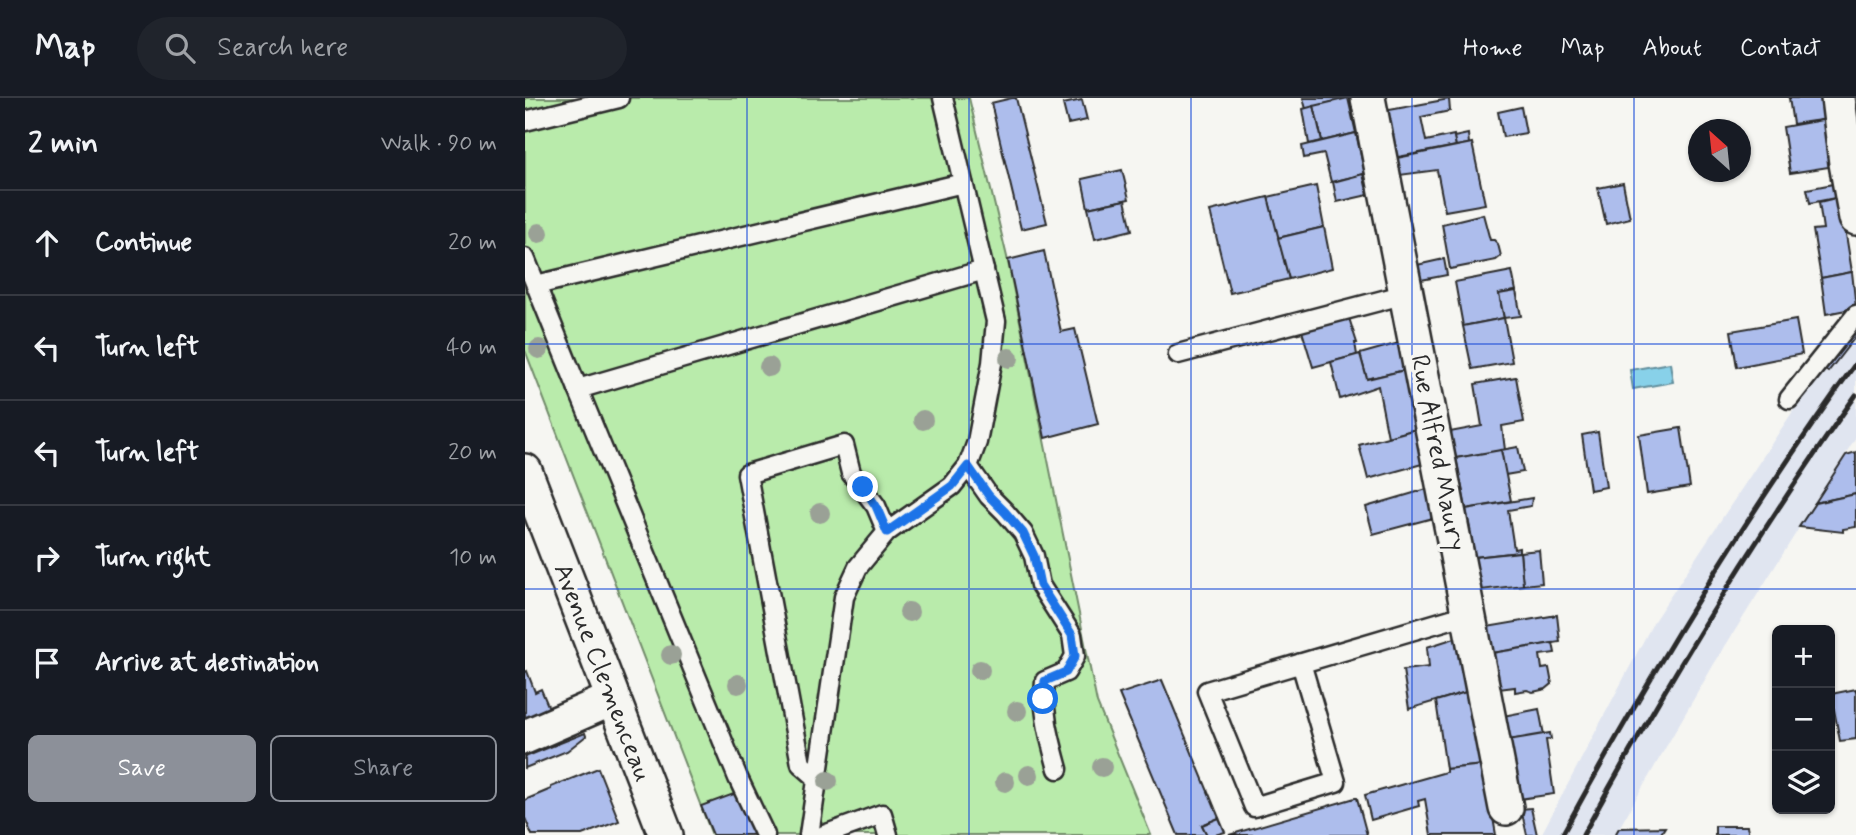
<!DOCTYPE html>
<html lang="en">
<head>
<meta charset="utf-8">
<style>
	body { margin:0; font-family:Mynerve,sans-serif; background:#20242c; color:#f1f3f6 }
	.controls { position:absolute; right:21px; bottom:21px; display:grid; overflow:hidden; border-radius:10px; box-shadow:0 2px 5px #0004 }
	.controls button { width:63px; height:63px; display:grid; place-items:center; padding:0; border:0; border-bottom:2px solid #363941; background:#171b24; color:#f1f3f6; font:35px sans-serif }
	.compass { position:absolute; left:1163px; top:21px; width:63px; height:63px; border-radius:50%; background:#171b24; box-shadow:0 2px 5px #0004; rotate:333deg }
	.stop { position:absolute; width:21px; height:21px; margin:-16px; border:5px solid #1a73e8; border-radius:50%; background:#fff }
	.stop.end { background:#1a73e8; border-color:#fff; box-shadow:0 2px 7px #0008 }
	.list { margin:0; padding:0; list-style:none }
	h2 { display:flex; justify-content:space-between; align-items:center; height:91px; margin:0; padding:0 28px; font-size:30px }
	h2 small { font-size:23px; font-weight:400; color:#9ea1a6 }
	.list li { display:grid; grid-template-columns:46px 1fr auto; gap:21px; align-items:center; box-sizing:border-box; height:105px; padding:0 28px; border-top:2px solid #363941 }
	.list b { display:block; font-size:26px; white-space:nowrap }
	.list em { font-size:23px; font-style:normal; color:#9ea1a6 }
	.actions { display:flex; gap:14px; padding:21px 28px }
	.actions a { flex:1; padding:16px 0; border:2px solid #8c9099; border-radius:10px; text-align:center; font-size:24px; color:#8c9099 }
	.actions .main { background:#8c9099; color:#fff }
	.icon { flex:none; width:38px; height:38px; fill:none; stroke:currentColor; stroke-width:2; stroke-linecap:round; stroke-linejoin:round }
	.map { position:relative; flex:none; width:1331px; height:737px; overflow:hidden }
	header { display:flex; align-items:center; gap:42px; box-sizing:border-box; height:98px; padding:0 35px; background:#171b24; border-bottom:2px solid #363941 }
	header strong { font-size:33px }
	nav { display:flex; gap:38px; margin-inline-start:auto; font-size:24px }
	.search { width:490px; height:63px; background:#20242c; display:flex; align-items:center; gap:18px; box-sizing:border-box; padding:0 24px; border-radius:38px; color:#9ea1a6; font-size:26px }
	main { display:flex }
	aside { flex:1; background:#171b24 }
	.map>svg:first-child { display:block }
</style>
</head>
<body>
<header>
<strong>Map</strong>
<div class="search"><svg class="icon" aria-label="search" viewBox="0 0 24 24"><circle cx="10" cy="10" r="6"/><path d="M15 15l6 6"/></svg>Search here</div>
<nav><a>Home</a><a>Map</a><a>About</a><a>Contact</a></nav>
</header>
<main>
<aside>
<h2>2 min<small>Walk · 90 m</small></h2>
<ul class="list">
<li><svg class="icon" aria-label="ahead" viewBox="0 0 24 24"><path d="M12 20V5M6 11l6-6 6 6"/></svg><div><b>Continue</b></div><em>20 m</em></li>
<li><svg class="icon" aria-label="left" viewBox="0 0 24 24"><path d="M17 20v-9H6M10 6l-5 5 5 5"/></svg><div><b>Turn left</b></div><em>40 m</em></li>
<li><svg class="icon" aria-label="left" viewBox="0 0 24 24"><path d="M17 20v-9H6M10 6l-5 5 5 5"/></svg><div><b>Turn left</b></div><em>20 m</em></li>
<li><svg class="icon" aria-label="right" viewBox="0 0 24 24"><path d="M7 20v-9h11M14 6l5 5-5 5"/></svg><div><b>Turn right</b></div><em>10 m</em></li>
<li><svg class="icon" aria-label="arrive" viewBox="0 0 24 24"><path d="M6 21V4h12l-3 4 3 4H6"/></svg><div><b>Arrive at destination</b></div></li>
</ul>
<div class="actions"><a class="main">Save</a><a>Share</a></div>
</aside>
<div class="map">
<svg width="1331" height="737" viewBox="0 0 1331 737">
	<rect width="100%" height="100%" fill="#f6f6f2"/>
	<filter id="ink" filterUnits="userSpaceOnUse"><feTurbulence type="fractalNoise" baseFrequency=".0143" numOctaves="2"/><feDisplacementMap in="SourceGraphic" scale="14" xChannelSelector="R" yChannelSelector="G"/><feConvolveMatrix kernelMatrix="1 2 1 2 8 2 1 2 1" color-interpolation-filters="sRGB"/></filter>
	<g filter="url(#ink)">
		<path fill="#e0e5f0" d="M 1331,226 L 1331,339 L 1189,566 L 1090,737 L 1016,737 L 1129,523 L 1282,292 Z"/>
		<path fill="#b9ebab" stroke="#728b6b" stroke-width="2" d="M 0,0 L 444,0 L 482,159 L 572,605 L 626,737 L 187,737 L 0,252 Z"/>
		<path fill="#88d1e9" stroke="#638f9d" stroke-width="2" d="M 1145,265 L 1148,284 L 1108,291 L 1105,272 Z"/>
		<g fill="#adbdec" stroke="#2b2b2b" stroke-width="2">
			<path d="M 487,0 L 491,0 L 522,125 L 496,131 L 466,5 Z"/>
			<path d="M 778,0 L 822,0 L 781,11 Z"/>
			<path d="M 823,0 L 831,35 L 797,43 L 789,8 Z"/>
			<path d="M 1264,0 L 1299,0 L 1303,21 L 1268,26 Z"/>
			<path d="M 924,1 L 925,13 L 896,19 L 901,43 L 929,37 L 931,48 L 868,60 L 859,13 Z"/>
			<path d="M 557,2 L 562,22 L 543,26 L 538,6 Z"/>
			<path d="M 789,8 L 797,43 L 784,46 L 778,11 Z"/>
			<path d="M 996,9 L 1001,35 L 978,39 L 973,14 Z"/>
			<path d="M 1303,21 L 1310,68 L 1265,75 L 1258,29 Z"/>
			<path d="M 831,35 L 840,76 L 806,84 L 799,56 L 779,60 L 777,48 Z"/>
			<path d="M 943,36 L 944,46 L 931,48 L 929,39 Z"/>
			<path d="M 947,45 L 960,106 L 920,113 L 912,72 L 875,77 L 872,60 Z"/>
			<path d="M 597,72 L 604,101 L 563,110 L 557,81 Z"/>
			<path d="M 838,76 L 843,97 L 812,104 L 808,84 Z"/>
			<path d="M 1098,85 L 1105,120 L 1081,126 L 1073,90 Z"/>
			<path d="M 1313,85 L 1315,99 L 1285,105 L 1282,91 Z"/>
			<path d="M 791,88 L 799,129 L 753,140 L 743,99 Z"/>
			<path d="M 743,99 L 764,181 L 705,195 L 685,113 Z"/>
			<path d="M 1315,99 L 1327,174 L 1296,180 L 1288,132 L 1298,131 L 1294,104 Z"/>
			<path d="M 600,102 L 607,132 L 570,141 L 563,110 Z"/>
			<path d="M 958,116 L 965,142 L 969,142 L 973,146 L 976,158 L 971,162 L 925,171 L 917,126 Z"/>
			<path d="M 799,129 L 807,170 L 764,181 L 753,140 Z"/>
			<path d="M 519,153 L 536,234 L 550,231 L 573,326 L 520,340 L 483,162 Z"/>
			<path d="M 919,161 L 922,177 L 896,182 L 892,167 Z"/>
			<path d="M 987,173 L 991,193 L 974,196 L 979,220 L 938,228 L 930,184 Z"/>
			<path d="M 1327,174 L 1331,210 L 1301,216 L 1296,180 Z"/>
			<path d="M 991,193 L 996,218 L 979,220 L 974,196 Z"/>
			<path d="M 824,220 L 832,245 L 830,245 L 832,257 L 788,269 L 777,233 Z"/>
			<path d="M 979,220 L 987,264 L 947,271 L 938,228 Z"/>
			<path d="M 1271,222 L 1277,256 L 1212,269 L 1206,233 Z"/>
			<path d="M 1323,232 L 1331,238 L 1303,274 L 1294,268 Z"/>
			<path d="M 874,245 L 880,272 L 842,281 L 835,256 Z"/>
			<path d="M 835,256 L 842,281 L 880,272 L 891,331 L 863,339 L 853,288 L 815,301 L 806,264 Z"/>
			<path d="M 991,279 L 999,324 L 977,328 L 980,352 L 931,360 L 925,334 L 957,328 L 950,286 Z"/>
			<path d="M 1156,330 L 1165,389 L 1122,396 L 1114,337 Z"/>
			<path d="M 891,331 L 897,366 L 843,381 L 834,347 Z"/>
			<path d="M 1073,334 L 1081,389 L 1065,392 L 1057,337 Z"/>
			<path d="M 993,349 L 998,374 L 980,377 L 976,352 Z"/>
			<path d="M 976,352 L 986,403 L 941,411 L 931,360 Z"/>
			<path d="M 1331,354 L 1331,396 L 1290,405 L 1321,357 Z"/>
			<path d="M 902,391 L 908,420 L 848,436 L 841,409 Z"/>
			<path d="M 1331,396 L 1331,429 L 1318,431 L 1318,434 L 1274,429 L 1290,405 Z"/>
			<path d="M 1007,400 L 1006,408 L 983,412 L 989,451 L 994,450 L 994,454 L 950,459 L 941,411 Z"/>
			<path d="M 1014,452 L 1017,485 L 998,487 L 995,454 Z"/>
			<path d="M 995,454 L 998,487 L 956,492 L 950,459 Z"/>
			<path d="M 1032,517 L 1035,544 L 967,555 L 962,529 Z"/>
			<path d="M 930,540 L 941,594 L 884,611 L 878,572 L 904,569 L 902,549 Z"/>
			<path d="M 1028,545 L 1030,555 L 1015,557 L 1017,571 L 1024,570 L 1027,586 L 1021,591 L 1008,594 L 1002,592 L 990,594 L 990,589 L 974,591 L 967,555 Z"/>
			<path d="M 2,573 L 10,594 L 16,591 L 24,610 L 0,621 L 0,574 Z"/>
			<path d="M 637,582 L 694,720 L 677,727 L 682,737 L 653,737 L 594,596 Z"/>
			<path d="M 1331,591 L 1331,641 L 1315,643 L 1306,596 Z"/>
			<path d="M 941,594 L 944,611 L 949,611 L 959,667 L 921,671 L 911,603 Z"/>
			<path d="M 1014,611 L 1019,637 L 983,642 L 978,618 Z"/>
			<path d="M 60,635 L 61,638 L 42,653 L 0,670 L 0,659 Z"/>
			<path d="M 1025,635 L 1026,641 L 1021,642 L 1029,696 L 994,701 L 983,642 Z"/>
			<path d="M 959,667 L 971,737 L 906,737 L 900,701 L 893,703 L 894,708 L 846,722 L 840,697 L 921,674 L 921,671 Z"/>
			<path d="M 73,670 L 94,723 L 57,737 L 7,737 L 0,720 L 0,702 L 26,691 L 26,689 Z"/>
			<path d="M 217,693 L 233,737 L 188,737 L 176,708 Z"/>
			<path d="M 830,700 L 832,700 L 842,737 L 704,737 Z"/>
			<path d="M 1006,710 L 1012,737 L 1002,737 L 996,711 Z"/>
			<path d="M 694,720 L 700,734 L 690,737 L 682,737 L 677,727 Z"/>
			<path d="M 1190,728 L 1222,728 L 1224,737 L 1190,737 Z"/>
			<path d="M 1140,729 L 1135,737 L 1090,737 L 1094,730 Z"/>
		</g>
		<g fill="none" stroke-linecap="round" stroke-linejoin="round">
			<g stroke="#2b2b2b" stroke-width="23">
				<g id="lane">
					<path d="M 0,23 L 94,0"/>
					<path d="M 0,160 L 11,187"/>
					<path d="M 653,256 L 881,196"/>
					<path d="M 53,291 L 11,187 L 438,85"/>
					<path d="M 1264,301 L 1331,217"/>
					<path d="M 443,368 L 464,398 L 480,414 L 498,435 L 509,458 L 515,487 L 547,537 L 550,558 L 541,574 L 520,583 C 517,614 525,641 533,671"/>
					<path d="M 776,565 L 811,684 L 729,709 L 682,593 L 943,516"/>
					<path d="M 292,680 L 276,666 L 222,376 L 319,347 L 326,375 L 351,408 L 362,434"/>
					<path d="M 240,737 L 213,680 L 53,291 L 459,172"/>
					<path d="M 284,737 L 319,499 L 333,469 L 362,434 L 427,388 L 443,368 L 452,344 L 467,265 L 471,223 L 418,0"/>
					<path d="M 299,737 L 357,716 L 363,737"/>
				</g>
			</g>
			<g stroke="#2b2b2b" stroke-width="38">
				<g id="street">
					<path d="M 843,0 L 981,710"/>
					<path d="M 1313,0 L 1321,65 L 1331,120"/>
					<path d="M 0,373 L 141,737"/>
					<path d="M 0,639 L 87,601"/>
				</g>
			</g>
			<use href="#lane" stroke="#f6f6f2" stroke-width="18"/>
			<use href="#street" stroke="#f6f6f2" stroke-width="33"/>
			<g stroke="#2b2b2b" stroke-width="5">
				<path d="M 1037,737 C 1126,574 1222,415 1331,265"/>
				<path d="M 1058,737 C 1141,586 1231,437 1331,297"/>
			</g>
		</g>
		<g fill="#9aa196">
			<circle cx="14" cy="135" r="10"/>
			<circle cx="14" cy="251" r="10"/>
			<circle cx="484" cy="260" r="10"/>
			<circle cx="244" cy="269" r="10"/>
			<circle cx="398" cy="322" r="10"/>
			<circle cx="295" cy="415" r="10"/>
			<circle cx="384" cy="514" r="10"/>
			<circle cx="146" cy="557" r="10"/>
			<circle cx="455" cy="572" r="10"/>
			<circle cx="213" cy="586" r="10"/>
			<circle cx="492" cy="613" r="10"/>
			<circle cx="577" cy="669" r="10"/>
			<circle cx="504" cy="677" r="10"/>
			<circle cx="303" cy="683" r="10"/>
			<circle cx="480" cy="684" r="10"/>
		</g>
	</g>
	<g fill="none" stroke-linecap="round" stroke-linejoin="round" filter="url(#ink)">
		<path stroke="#1a73e8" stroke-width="9" d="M 338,389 L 351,408 L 362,434 L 427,388 L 443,368 L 464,398 L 480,414 L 498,435 L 509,458 L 515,487 L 547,537 L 550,558 L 541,574 L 520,583 L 518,601"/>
	</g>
	<path fill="none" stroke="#1d4ed8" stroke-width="2" stroke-opacity="0.55" d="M 222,0 L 222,737M 444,0 L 444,737M 666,0 L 666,737M 887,0 L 887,737M 1109,0 L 1109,737M 0,246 L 1331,246M 0,491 L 1331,491"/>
	<g text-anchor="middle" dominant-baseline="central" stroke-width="7" stroke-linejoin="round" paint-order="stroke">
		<g font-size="26" fill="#2b2b2b" stroke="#f6f6f2">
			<text transform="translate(912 355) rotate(79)">Rue Alfred Maury</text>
			<text transform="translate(77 575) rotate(69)">Avenue Clemenceau</text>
		</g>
	</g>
</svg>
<div class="controls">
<button>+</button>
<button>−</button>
<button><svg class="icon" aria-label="layers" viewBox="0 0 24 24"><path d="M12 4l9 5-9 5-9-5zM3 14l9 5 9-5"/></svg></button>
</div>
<svg class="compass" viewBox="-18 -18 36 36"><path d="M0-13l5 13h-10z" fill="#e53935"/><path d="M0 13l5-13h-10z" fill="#9ea1a6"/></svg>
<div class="stop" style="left:518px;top:601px"></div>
<div class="stop end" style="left:338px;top:389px"></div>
</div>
</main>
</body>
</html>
